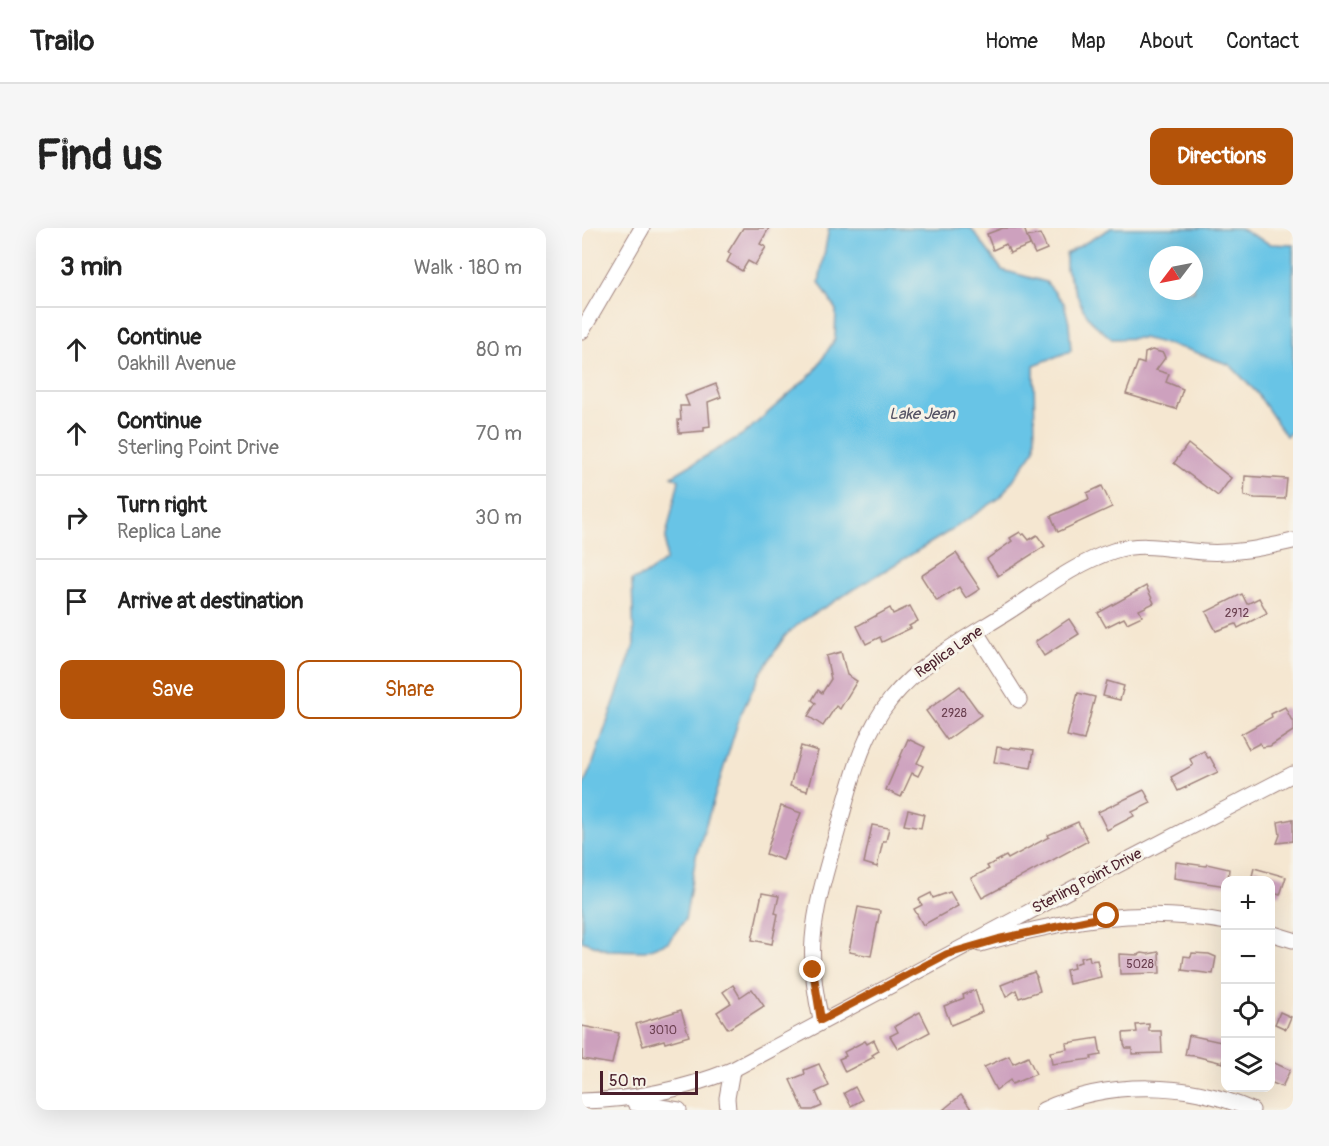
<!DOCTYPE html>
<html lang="en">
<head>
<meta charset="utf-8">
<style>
	body { margin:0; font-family:Pangolin,sans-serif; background:#f6f6f6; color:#222 }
	.controls { position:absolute; right:18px; bottom:18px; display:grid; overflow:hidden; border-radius:12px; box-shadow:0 6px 24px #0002 }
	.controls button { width:54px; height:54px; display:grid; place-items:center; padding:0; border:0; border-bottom:2px solid #e0e0e0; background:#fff; color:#222; font:30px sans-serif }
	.compass { position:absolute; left:567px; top:18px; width:54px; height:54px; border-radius:50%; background:#fff; box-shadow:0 6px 24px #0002; rotate:238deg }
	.scale { position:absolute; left:18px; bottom:15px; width:98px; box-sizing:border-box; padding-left:6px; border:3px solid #4a1f2b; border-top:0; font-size:16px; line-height:21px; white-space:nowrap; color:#4a1f2b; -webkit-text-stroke:4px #f7f3e8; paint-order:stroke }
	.stop { position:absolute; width:18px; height:18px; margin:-14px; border:4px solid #b45309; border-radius:50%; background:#fff }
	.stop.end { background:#b45309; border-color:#fff; box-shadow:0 2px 6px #0008 }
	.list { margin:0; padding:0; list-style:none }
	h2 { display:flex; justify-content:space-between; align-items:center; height:78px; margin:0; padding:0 24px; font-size:26px }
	h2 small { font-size:20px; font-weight:400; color:#767676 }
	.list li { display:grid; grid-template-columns:39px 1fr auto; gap:18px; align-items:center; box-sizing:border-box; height:84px; padding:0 24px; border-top:2px solid #e0e0e0 }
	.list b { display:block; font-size:22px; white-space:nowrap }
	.list p { margin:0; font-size:20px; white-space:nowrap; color:#767676 }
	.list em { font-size:20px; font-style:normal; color:#767676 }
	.actions { display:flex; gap:12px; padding:18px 24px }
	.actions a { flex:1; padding:14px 0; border:2px solid #b45309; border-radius:12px; text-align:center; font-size:21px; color:#b45309 }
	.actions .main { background:#b45309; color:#fff }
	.icon { flex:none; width:33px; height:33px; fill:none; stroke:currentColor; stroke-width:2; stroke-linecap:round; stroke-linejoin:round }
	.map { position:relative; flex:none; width:711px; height:882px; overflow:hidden; border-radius:12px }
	header { display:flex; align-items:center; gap:36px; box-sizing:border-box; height:84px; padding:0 30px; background:#fff; border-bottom:2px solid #e0e0e0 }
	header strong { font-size:28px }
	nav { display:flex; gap:33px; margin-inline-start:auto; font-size:21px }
	.intro { display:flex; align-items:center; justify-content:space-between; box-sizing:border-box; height:144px; padding:0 36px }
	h1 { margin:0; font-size:42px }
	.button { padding:15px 27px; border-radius:12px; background:#b45309; color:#fff; font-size:21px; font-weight:700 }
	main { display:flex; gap:36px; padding:0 36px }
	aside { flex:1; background:#fff; border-radius:12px; box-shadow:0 6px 24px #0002 }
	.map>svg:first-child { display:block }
</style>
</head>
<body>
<header>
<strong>Trailo</strong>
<nav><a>Home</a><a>Map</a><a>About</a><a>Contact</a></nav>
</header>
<div class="intro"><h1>Find us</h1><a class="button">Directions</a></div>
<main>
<aside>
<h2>3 min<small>Walk · 180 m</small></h2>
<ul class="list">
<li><svg class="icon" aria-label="ahead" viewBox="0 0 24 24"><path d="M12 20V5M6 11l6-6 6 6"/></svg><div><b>Continue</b><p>Oakhill Avenue</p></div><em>80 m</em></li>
<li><svg class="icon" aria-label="ahead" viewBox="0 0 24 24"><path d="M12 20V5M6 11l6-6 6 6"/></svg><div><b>Continue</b><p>Sterling Point Drive</p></div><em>70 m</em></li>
<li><svg class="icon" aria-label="right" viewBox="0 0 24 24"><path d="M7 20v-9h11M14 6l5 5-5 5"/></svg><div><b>Turn right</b><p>Replica Lane</p></div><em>30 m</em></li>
<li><svg class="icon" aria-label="arrive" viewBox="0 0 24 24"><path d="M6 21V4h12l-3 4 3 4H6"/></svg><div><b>Arrive at destination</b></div></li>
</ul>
<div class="actions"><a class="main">Save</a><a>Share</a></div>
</aside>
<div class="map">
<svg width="711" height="882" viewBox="0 0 711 882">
	<rect width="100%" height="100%" fill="#f7f3e8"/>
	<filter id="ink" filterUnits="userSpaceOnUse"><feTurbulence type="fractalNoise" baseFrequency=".0167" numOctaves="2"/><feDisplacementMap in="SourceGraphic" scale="12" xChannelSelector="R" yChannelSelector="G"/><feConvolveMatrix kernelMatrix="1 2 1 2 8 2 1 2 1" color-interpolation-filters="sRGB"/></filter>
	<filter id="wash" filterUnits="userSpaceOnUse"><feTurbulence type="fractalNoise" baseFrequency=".008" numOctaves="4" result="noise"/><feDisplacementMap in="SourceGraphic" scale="24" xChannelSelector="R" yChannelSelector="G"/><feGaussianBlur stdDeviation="1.35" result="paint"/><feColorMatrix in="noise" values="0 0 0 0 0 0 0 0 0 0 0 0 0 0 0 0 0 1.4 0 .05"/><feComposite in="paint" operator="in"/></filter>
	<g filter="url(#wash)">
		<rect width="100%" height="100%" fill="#f5e7d1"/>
		<g fill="#68c4e6" stroke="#597288" stroke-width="1.5" fill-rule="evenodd">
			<path d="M 247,0 L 389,0 L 420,42 L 464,54 L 482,75 L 487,95 L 489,123 L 452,137 L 453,221 L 419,269 L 371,301 L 220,393 L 203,408 L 178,446 L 158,488 L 114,628 L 103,692 L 86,714 L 63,723 L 25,722 L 0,713 L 0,560 L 11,535 L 52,417 L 50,352 L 61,348 L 84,332 L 84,308 L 97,252 L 90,248 L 163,205 L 232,144 L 253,111 L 254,82 L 237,54 Z"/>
			<path d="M 529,0 L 657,0 L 688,16 L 711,17 L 711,203 L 704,208 L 675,165 L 648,137 L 607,122 L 561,110 L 530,111 L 511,95 L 501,81 L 484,41 L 484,26 ZM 576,27 L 612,27 L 612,63 L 576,63 Z"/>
		</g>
		<g id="blocks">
			<g fill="#cda1be">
				<path d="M 161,0 L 187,0 L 178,16 L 184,19 L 173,37 L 166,33 L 160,43 L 145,34 L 149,26 L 146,24 Z"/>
				<path d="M 421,0 L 442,0 L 448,17 L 428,25 L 424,16 L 411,22 L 405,6 Z"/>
				<path d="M 458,6 L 465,21 L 453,26 L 445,9 Z"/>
				<path d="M 570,122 L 581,125 L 583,130 L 574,142 L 587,146 L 584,154 L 601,161 L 594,181 L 544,166 L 556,134 L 562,136 L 563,125 Z"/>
				<path d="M 134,156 L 139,169 L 126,174 L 128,198 L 122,199 L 122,203 L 97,205 L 96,192 L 99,192 L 98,178 L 107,178 L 103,168 Z"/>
				<path d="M 606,216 L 649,250 L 636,268 L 592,235 Z"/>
				<path d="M 663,248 L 705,251 L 703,271 L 673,270 L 662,268 Z"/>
				<path d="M 520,258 L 530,279 L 476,304 L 469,288 L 507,271 L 505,265 Z"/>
				<path d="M 438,304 L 440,307 L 442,306 L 447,312 L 455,307 L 463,318 L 416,348 L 405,331 L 430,313 L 428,310 Z"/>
				<path d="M 374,325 L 398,361 L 384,370 L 377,359 L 355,373 L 339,348 Z"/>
				<path d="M 564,358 L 572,375 L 557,382 L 560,388 L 545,395 L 542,390 L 524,399 L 516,385 Z"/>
				<path d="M 660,366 L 665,376 L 677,370 L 685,385 L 656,400 L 654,396 L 634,403 L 624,384 Z"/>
				<path d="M 328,378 L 336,393 L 327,398 L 329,400 L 300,414 L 298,409 L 284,416 L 275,398 L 308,380 L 311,386 Z"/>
				<path d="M 487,391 L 497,406 L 462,428 L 453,414 Z"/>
				<path d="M 259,424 L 265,447 L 275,453 L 258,481 L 254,478 L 241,498 L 226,488 L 234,475 L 230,472 L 236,462 L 240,465 L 249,451 L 244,428 Z"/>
				<path d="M 525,453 L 542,458 L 538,472 L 521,468 Z"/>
				<path d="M 378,458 L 399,487 L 365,512 L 344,483 Z"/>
				<path d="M 496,465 L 513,469 L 502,512 L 485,508 Z"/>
				<path d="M 703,479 L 711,495 L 711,503 L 688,518 L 680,519 L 678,515 L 667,521 L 659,506 L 690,489 L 689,486 Z"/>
				<path d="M 326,511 L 343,519 L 335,535 L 341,538 L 336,548 L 330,545 L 319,569 L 304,562 Z"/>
				<path d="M 219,518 L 236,523 L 225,563 L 208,558 Z"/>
				<path d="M 415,519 L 428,521 L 429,519 L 452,522 L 449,540 L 412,534 Z"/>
				<path d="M 622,523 L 626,530 L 628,529 L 636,544 L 596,563 L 589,549 L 611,537 L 608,531 Z"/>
				<path d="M 562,562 L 569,575 L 550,584 L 552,588 L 525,602 L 516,584 Z"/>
				<path d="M 199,578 L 219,585 L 201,632 L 184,626 Z"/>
				<path d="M 326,582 L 342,586 L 339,600 L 322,597 Z"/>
				<path d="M 711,591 L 711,613 L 695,615 L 698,607 L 696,594 Z"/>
				<path d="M 496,594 L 506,613 L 400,670 L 389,650 L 407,641 L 405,638 L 424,628 L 426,631 L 467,609 L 466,607 Z"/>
				<path d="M 290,597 L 307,600 L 304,613 L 301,613 L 295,639 L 282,635 Z"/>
				<path d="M 594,634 L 624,638 L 625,636 L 647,641 L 646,652 L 644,652 L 644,658 L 592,650 Z"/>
				<path d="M 672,640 L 704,649 L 698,667 L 688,664 L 688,652 L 669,652 Z"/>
				<path d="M 368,664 L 376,678 L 341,697 L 332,681 L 340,677 L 337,671 L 349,665 L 351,670 Z"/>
				<path d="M 180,665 L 197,668 L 193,685 L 196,686 L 190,716 L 170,712 Z"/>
				<path d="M 276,679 L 298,683 L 289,728 L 267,724 Z"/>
				<path d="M 577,724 L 578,745 L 538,746 L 537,726 L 556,727 L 560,725 L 566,726 Z"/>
				<path d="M 610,725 L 627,726 L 634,729 L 631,746 L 600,742 L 602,728 L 609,729 Z"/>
				<path d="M 507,728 L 508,733 L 515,732 L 519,749 L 487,756 L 484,742 L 492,740 L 491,736 L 499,734 L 498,730 Z"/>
				<path d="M 452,744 L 455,749 L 454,749 L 458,763 L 437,770 L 434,762 L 424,769 L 419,757 Z"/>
				<path d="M 151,757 L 158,769 L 170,761 L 182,778 L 146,801 L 135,784 L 149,775 L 141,764 Z"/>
				<path d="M 393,762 L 400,784 L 369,797 L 362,778 L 382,770 L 381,767 Z"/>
				<path d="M 99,782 L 107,808 L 83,815 L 82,812 L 61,818 L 54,796 Z"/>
				<path d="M 338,784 L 348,804 L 316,821 L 308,808 L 316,804 L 313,798 Z"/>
				<path d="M 698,784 L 709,789 L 704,801 L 693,796 Z"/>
				<path d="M 567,796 L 567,803 L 579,803 L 580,825 L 550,826 L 550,820 L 544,820 L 542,816 L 541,805 L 555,804 L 554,797 Z"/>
				<path d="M 0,798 L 37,805 L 30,836 L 0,831 Z"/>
				<path d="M 607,807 L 644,815 L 641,835 L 613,828 L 603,827 Z"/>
				<path d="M 516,810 L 519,827 L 509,829 L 510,831 L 470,836 L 468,824 L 485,821 L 484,815 Z"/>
				<path d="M 292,812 L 297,823 L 290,827 L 292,829 L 263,844 L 257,831 L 264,828 L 262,824 L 283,813 L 285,816 Z"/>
				<path d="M 427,828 L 431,836 L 446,829 L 454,846 L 430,856 L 428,852 L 414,862 L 402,839 Z"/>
				<path d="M 688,833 L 708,842 L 700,859 L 688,854 Z"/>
				<path d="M 237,836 L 247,858 L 234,864 L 240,878 L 231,882 L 222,882 L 208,852 L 223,846 L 222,842 Z"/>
				<path d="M 273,859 L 280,872 L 269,878 L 262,865 Z"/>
				<path d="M 379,867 L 390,882 L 361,882 Z"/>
			</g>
		</g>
	</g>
	<g filter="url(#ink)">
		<use href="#blocks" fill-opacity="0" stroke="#a0837e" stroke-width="1.5"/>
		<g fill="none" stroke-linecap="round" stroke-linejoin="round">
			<g stroke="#a0837e" stroke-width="17">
				<g id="minor">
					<path d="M 0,103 L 60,0"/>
					<path d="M 394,404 L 437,472"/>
					<path d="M 688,705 L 711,712"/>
					<path d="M 398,716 C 480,692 559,678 644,694"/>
					<path d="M 239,792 C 233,766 229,739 231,711 C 234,673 246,637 256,601 C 269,556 279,508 309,471 C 341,432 387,409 429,382 C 461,361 494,335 531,323 C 562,313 590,322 621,324 C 653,326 681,320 711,313"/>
					<path d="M 0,873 C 53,872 100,862 150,842 L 505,653 L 711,546"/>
					<path d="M 53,875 L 97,882"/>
					<path d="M 146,882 L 145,870 L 150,842"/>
					<path d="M 461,882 C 526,852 605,853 670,882"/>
				</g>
			</g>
			<use href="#minor" stroke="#fff" stroke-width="15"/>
		</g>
	</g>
	<g fill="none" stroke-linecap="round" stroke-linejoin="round" filter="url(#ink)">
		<path stroke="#b45309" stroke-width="8" d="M 231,742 L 239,792 L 365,726 L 417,711 L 525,688"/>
	</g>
	<g text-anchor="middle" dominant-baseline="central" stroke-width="6" stroke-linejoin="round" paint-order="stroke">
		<g font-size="12" fill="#6b4050">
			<text x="655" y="385">2912</text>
			<text x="372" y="485">2928</text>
			<text x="558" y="736">5028</text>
			<text x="81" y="802">3010</text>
		</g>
		<g font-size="15" fill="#4a1f2b" stroke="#f7f3e8">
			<text transform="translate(367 424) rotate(-35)">Replica Lane</text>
			<text transform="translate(505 653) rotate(-28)">Sterling Point Drive</text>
		</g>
		<g font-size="16" font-style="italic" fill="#535163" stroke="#f7f3e8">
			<text x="340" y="186">Lake Jean</text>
		</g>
	</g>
</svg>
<div class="controls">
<button>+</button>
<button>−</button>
<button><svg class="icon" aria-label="locate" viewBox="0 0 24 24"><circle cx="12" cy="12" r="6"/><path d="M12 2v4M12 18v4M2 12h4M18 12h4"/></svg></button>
<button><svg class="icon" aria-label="layers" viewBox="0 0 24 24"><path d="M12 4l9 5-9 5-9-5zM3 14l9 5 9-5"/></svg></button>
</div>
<svg class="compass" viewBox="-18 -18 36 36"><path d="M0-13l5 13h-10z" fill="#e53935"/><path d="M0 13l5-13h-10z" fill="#767676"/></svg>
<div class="scale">50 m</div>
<div class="stop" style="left:525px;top:688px"></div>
<div class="stop end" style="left:231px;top:742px"></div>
</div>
</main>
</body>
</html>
